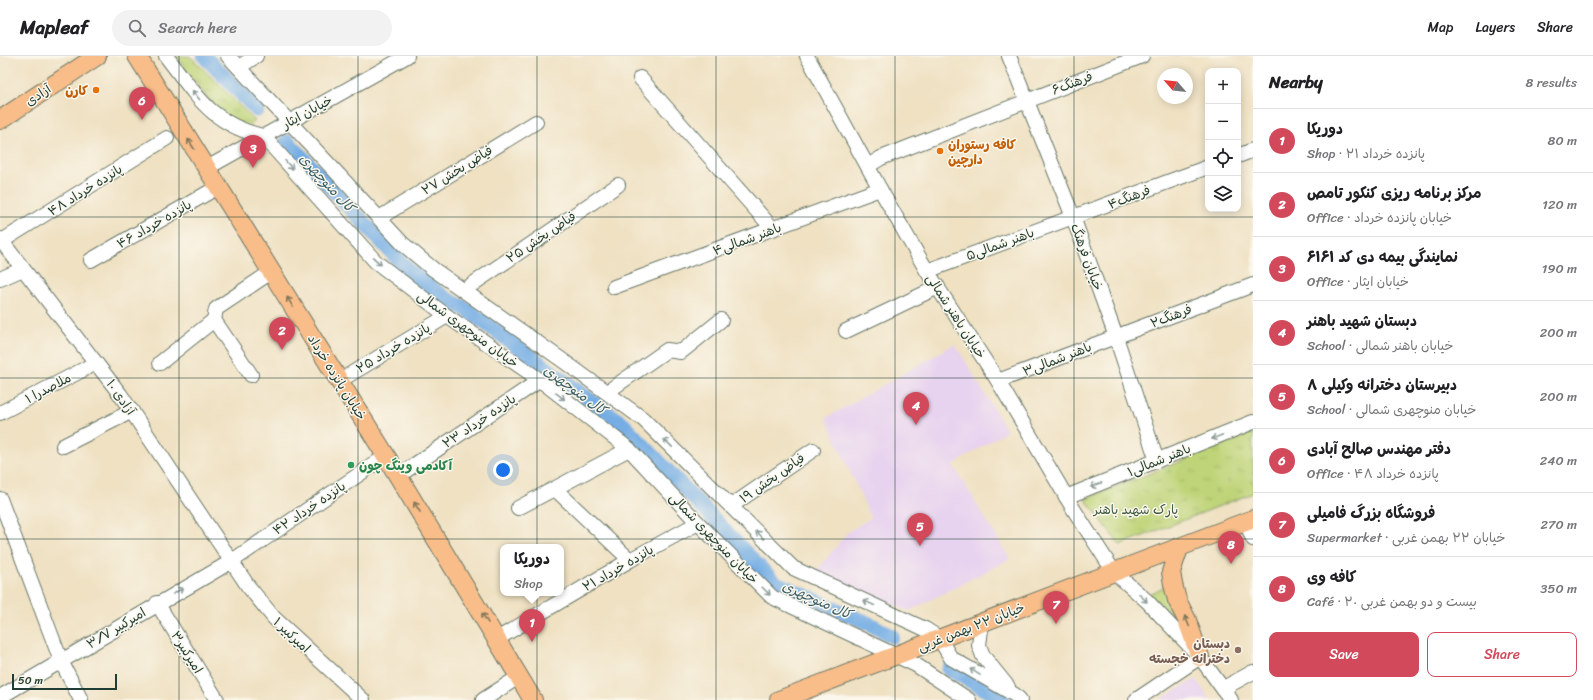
<!DOCTYPE html>
<html lang="en">
<head>
<meta charset="utf-8">
<style>
	body { margin:0; font-family:Sriracha,"Playpen Sans Arabic",sans-serif; background:#f2f2f2; color:#202124 }
	.controls { position:absolute; right:12px; top:12px; display:grid; overflow:hidden; border-radius:8px; box-shadow:0 2px 10px #0003 }
	.controls button { width:36px; height:36px; display:grid; place-items:center; padding:0; border:0; border-bottom:1px solid #e0e0e0; background:#fff; color:#202124; font:20px sans-serif }
	.compass { position:absolute; left:1157px; top:12px; width:36px; height:36px; border-radius:50%; background:#fff; box-shadow:0 2px 10px #0003; rotate:298deg }
	.scale { position:absolute; left:12px; bottom:10px; width:105px; box-sizing:border-box; padding-left:4px; border:2px solid #1f3d34; border-top:0; font-size:11px; line-height:14px; white-space:nowrap; color:#1f3d34; -webkit-text-stroke:3px #fbf7ec; paint-order:stroke }
	.you { position:absolute; left:503px; top:414px; width:14px; height:14px; margin:-10px; border:3px solid #fff; border-radius:50%; background:#1a73e8; box-shadow:0 0 0 6px #1a73e833 }
	.badge { display:grid; place-items:center; width:26px; height:26px; border-radius:50%; background:#d1495b; color:#fff; font-size:13px; font-weight:700 }
	.pin { position:absolute; translate:-50% -33px; filter:drop-shadow(0 1px 2px #0008) }
	.pin::after { content:''; position:absolute; top:21px; width:14px; height:12px; background:inherit; clip-path:polygon(0 0,100% 0,50% 100%) }
	.popup { position:absolute; left:500px; top:488px; width:64px; height:52px; box-sizing:border-box; display:grid; place-content:center; border-radius:8px; background:#fff; filter:drop-shadow(0 1px 3px #0005); font-size:13px; white-space:nowrap; color:#757577 }
	.popup b { font-size:15px; color:#202124 }
	.popup::after { content:''; position:absolute; left:50%; top:100%; margin-left:-8px; border:8px solid transparent; border-top-color:#fff }
	.list { margin:0; padding:0; list-style:none }
	h2 { display:flex; justify-content:space-between; align-items:center; height:52px; margin:0; padding:0 16px; font-size:17px }
	h2 small { font-size:13px; font-weight:400; color:#757577 }
	.list li { display:grid; grid-template-columns:26px 1fr auto; gap:12px; align-items:center; box-sizing:border-box; height:64px; padding:0 16px; border-top:1px solid #e0e0e0 }
	.list b { display:block; font-size:15px; white-space:nowrap }
	.list p { margin:0; font-size:13px; white-space:nowrap; color:#757577 }
	.list em { font-size:13px; font-style:normal; color:#757577 }
	.actions { display:flex; gap:8px; padding:12px 16px }
	.actions a { flex:1; padding:9px 0; border:1px solid #d1495b; border-radius:8px; text-align:center; font-size:14px; color:#d1495b }
	.actions .main { background:#d1495b; color:#fff }
	.icon { flex:none; width:22px; height:22px; fill:none; stroke:currentColor; stroke-width:2; stroke-linecap:round; stroke-linejoin:round }
	.map { position:relative; flex:none; width:1253px; height:644px; overflow:hidden }
	header { display:flex; align-items:center; gap:24px; box-sizing:border-box; height:56px; padding:0 20px; background:#fff; border-bottom:1px solid #e0e0e0 }
	header strong { font-size:19px }
	nav { display:flex; gap:22px; margin-inline-start:auto; font-size:14px }
	.search { width:280px; height:36px; background:#f2f2f2; display:flex; align-items:center; gap:10px; box-sizing:border-box; padding:0 14px; border-radius:22px; color:#757577; font-size:15px }
	main { display:flex }
	aside { flex:1; background:#fff }
	.map>svg:first-child { display:block }
</style>
</head>
<body>
<header>
<strong>Mapleaf</strong>
<div class="search"><svg class="icon" aria-label="search" viewBox="0 0 24 24"><circle cx="10" cy="10" r="6"/><path d="M15 15l6 6"/></svg>Search here</div>
<nav><a>Map</a><a>Layers</a><a>Share</a></nav>
</header>
<main>
<div class="map">
<svg width="1253" height="644" viewBox="0 0 1253 644">
	<defs>
		<pattern id="grass-tufts" width="24" height="20" patternUnits="userSpaceOnUse"><rect width="24" height="20" fill="#bfd478"/><path d="M3 7l-1-3M5 7V3M7 7l1-3M15 17l-1-3M17 17v-4M19 17l1-3" fill="none" stroke="#a4b768"/></pattern>
	</defs>
	<rect width="100%" height="100%" fill="#fbf7ec"/>
	<filter id="ink" filterUnits="userSpaceOnUse"><feTurbulence type="fractalNoise" baseFrequency=".025" numOctaves="2"/><feDisplacementMap in="SourceGraphic" scale="8" xChannelSelector="R" yChannelSelector="G"/><feConvolveMatrix kernelMatrix="1 2 1 2 8 2 1 2 1" color-interpolation-filters="sRGB"/></filter>
	<filter id="wash" filterUnits="userSpaceOnUse"><feTurbulence type="fractalNoise" baseFrequency=".012" numOctaves="4" result="noise"/><feDisplacementMap in="SourceGraphic" scale="16" xChannelSelector="R" yChannelSelector="G"/><feGaussianBlur stdDeviation="0.9" result="paint"/><feColorMatrix in="noise" values="0 0 0 0 0 0 0 0 0 0 0 0 0 0 0 0 0 1.4 0 .05"/><feComposite in="paint" operator="in"/></filter>
	<g filter="url(#wash)">
		<rect width="100%" height="100%" fill="#efe1c2"/>
		<g fill="#e7d2ef">
			<path d="M 955,288 L 1007,375 L 953,409 L 1010,503 L 909,555 L 815,517 L 848,476 L 871,462 L 826,362 Z"/>
			<path d="M 1196,623 L 1210,644 L 1159,644 Z"/>
		</g>
		<g fill="url(#grass-tufts)" stroke="#6f8856">
			<path d="M 177,0 L 190,0 L 255,65 L 246,71 L 218,54 L 188,18 Z"/>
			<path d="M 1253,377 L 1253,437 L 1120,489 L 1085,443 Z"/>
			<path d="M 1165,530 L 1182,567 L 1148,539 Z"/>
		</g>
		<g fill="none" stroke-linecap="round" stroke-linejoin="round">
			<g stroke="#75ade4" stroke-width="15">
				<path d="M 204,0 L 257,54"/>
				<path d="M 287,85 L 408,214 L 445,242 L 466,253 L 623,368 L 774,526 L 870,568 L 892,580"/>
				<path d="M 949,613 L 1004,644"/>
			</g>
		</g>
	</g>
	<g filter="url(#ink)">
		<g fill="none" stroke-linecap="round" stroke-linejoin="round">
			<g stroke="#687666" stroke-width="16">
				<g id="minor">
					<path d="M 166,0 C 196,39 212,69 263,80 L 376,206 L 447,260 L 540,324 L 629,393 L 698,467 L 772,541 L 916,609 L 969,644"/>
					<path d="M 228,0 L 403,188 L 433,213 L 562,304 L 643,363 L 793,512 L 925,573 L 939,582 L 951,602 L 1015,639 L 1020,644"/>
					<path d="M 807,0 L 880,133 L 927,215 L 998,325 L 1074,454 L 1114,516 L 1147,545 L 1200,601 L 1231,644"/>
					<path d="M 1009,0 L 1073,161 L 1116,281 L 1157,405"/>
					<path d="M 239,11 L 256,0"/>
					<path d="M 640,22 L 773,173"/>
					<path d="M 1238,100 L 1253,94"/>
					<path d="M 868,110 L 881,102 L 1142,0"/>
					<path d="M 207,112 L 407,0"/>
					<path d="M 379,162 L 536,66"/>
					<path d="M 0,183 L 120,338 L 248,530 L 274,562 L 363,644"/>
					<path d="M 2,185 L 167,82"/>
					<path d="M 91,204 L 218,131"/>
					<path d="M 927,215 L 1208,111"/>
					<path d="M 0,223 L 23,213"/>
					<path d="M 614,231 L 880,133"/>
					<path d="M 464,234 L 618,129"/>
					<path d="M 214,264 L 216,253 L 271,216"/>
					<path d="M 214,264 L 251,319"/>
					<path d="M 846,275 L 938,231"/>
					<path d="M 160,307 L 214,264"/>
					<path d="M 339,325 L 447,260"/>
					<path d="M 998,325 L 1253,229"/>
					<path d="M 607,336 L 667,294 L 681,296 L 721,264"/>
					<path d="M 0,357 L 96,307"/>
					<path d="M 63,390 L 132,355"/>
					<path d="M 398,420 L 540,324"/>
					<path d="M 555,433 L 630,504"/>
					<path d="M 1066,441 L 1253,366"/>
					<path d="M 0,443 L 61,605 L 81,644"/>
					<path d="M 731,450 L 813,394"/>
					<path d="M 518,452 L 629,393"/>
					<path d="M 1246,466 L 1253,483"/>
					<path d="M 157,547 L 217,644"/>
					<path d="M 982,566 L 979,589 L 983,600 L 1008,631"/>
					<path d="M 497,583 L 630,504 L 698,467"/>
					<path d="M 1224,632 L 1253,616"/>
					<path d="M 0,641 L 232,505 L 386,400"/>
					<path d="M 483,644 L 520,620"/>
					<path d="M 1136,644 L 1200,601"/>
				</g>
			</g>
			<g stroke="#687666" stroke-width="20">
				<g id="major">
					<path d="M 137,0 L 386,400 L 533,644"/>
					<path d="M 0,64 L 97,0"/>
					<path d="M 1179,492 L 1171,516 L 1173,528 L 1177,544 L 1187,564 L 1200,601"/>
					<path d="M 779,644 L 1253,463"/>
				</g>
			</g>
			<use href="#minor" stroke="#fff" stroke-width="14"/>
			<use href="#major" stroke="#f8bd89" stroke-width="18"/>
		</g>
		<defs><path id="oneway-shaft" d="M-6 0H5M1.5-3L5.5 0L1.5 3" fill="none" stroke-width="1.6" stroke-linecap="round" stroke-linejoin="round"/></defs>
		<g stroke="#8f9e9a">
			<use href="#oneway-shaft" transform="translate(196 39) rotate(-128)"/>
			<use href="#oneway-shaft" transform="translate(289 109) rotate(48)"/>
			<use href="#oneway-shaft" transform="translate(377 205) rotate(43)"/>
			<use href="#oneway-shaft" transform="translate(560 340) rotate(38)"/>
			<use href="#oneway-shaft" transform="translate(1217 381) rotate(158)"/>
			<use href="#oneway-shaft" transform="translate(668 387) rotate(-136)"/>
			<use href="#oneway-shaft" transform="translate(1096 429) rotate(158)"/>
			<use href="#oneway-shaft" transform="translate(760 479) rotate(-135)"/>
			<use href="#oneway-shaft" transform="translate(178 535) rotate(-30)"/>
			<use href="#oneway-shaft" transform="translate(766 535) rotate(45)"/>
			<use href="#oneway-shaft" transform="translate(1143 542) rotate(45)"/>
			<use href="#oneway-shaft" transform="translate(869 547) rotate(-155)"/>
			<use href="#oneway-shaft" transform="translate(975 616) rotate(-149)"/>
		</g>
		<g stroke="#81775a">
			<use href="#oneway-shaft" transform="translate(191 88) rotate(-123)"/>
			<use href="#oneway-shaft" transform="translate(290 246) rotate(-122)"/>
			<use href="#oneway-shaft" transform="translate(417 451) rotate(-121)"/>
			<use href="#oneway-shaft" transform="translate(485 562) rotate(-121)"/>
			<use href="#oneway-shaft" transform="translate(1187 565) rotate(-113)"/>
		</g>
	</g>
	<path fill="none" stroke="#1f3d34" stroke-width="1" stroke-opacity="0.55" d="M 179,0 L 179,644M 358,0 L 358,644M 537,0 L 537,644M 716,0 L 716,644M 895,0 L 895,644M 1074,0 L 1074,644M 0,161 L 1253,161M 0,322 L 1253,322M 0,483 L 1253,483"/>
	<g fill="#e8710a" stroke="#fbf7ec" stroke-width="1.5">
		<circle cx="96" cy="34" r="4"/>
		<circle cx="940" cy="95" r="4"/>
	</g>
	<circle fill="#2e9e5b" stroke="#fbf7ec" stroke-width="1.5" cx="351" cy="409" r="4"/>
	<circle fill="#8d6e63" stroke="#fbf7ec" stroke-width="1.5" cx="1238" cy="594" r="4"/>
	<g text-anchor="middle" dominant-baseline="central" stroke-width="3" stroke-linejoin="round" paint-order="stroke">
		<g font-size="13" fill="#1f3d34" stroke="#fbf7ec">
			<text transform="translate(1072 27) rotate(-21)">فرهنگ۶</text>
			<text transform="translate(38 39) rotate(-34)">آزادی</text>
			<text transform="translate(307 56) rotate(-29)">خیابان ایثار</text>
			<text transform="translate(457 114) rotate(-32)">فیاض بخش ۲۷</text>
			<text transform="translate(85 134) rotate(-32)">پانزده خرداد ۴۸</text>
			<text transform="translate(1129 141) rotate(-21)">فرهنگ۴</text>
			<text transform="translate(154 168) rotate(-30)">پانزده خرداد ۴۶</text>
			<text transform="translate(541 181) rotate(-34)">فیاض بخش ۲۵</text>
			<text transform="translate(747 183) rotate(-20)">باهنر شمالی۴</text>
			<text transform="translate(1000 188) rotate(-20)">باهنر شمالی۵</text>
			<text transform="translate(1087 201) rotate(70)">خیابان فرهنگ</text>
			<text transform="translate(956 260) rotate(57)">خیابان باهنر شمالی</text>
			<text transform="translate(1171 260) rotate(-21)">فرهنگ۲</text>
			<text transform="translate(468 273) rotate(36)">خیابان منوچهری شمالی</text>
			<text transform="translate(393 292) rotate(-31)">پانزده خرداد ۲۵</text>
			<text transform="translate(1057 303) rotate(-21)">باهنر شمالی۳</text>
			<text transform="translate(337 321) rotate(58)">خیابان پانزده خرداد</text>
			<text transform="translate(48 332) rotate(-28)">ملاصدرا ۱</text>
			<text transform="translate(121 341) rotate(55)">آزادی ۱۰</text>
			<text transform="translate(479 365) rotate(-34)">پانزده خرداد ۲۳</text>
			<text transform="translate(1159 404) rotate(-22)">باهنر شمالی۱</text>
			<text transform="translate(772 422) rotate(-35)">فیاض بخش ۱۹</text>
			<text transform="translate(309 452) rotate(-34)">پانزده خرداد ۴۲</text>
			<text transform="translate(714 482) rotate(46)">خیابان منوچهری شمالی</text>
			<text transform="translate(618 512) rotate(-30)">پانزده خرداد ۲۱</text>
			<text transform="translate(971 571) rotate(-21)">خیابان ۲۲ بهمن غربی</text>
			<text transform="translate(116 572) rotate(-31)">امیرکبیر ۳/۷</text>
			<text transform="translate(292 579) rotate(43)">امیرکبیر ۱</text>
			<text transform="translate(187 596) rotate(58)">امیرکبیر۳</text>
		</g>
		<g font-size="13" font-weight="bold" fill="#c56008" stroke="#fbf7ec" text-anchor="end">
			<text x="88" y="34">کارن</text>
			<text x="948" y="88" text-anchor="start">کافه رستوران<tspan x="948" dy="15">دارچین</tspan></text>
		</g>
		<g font-size="13" font-weight="bold" fill="#27864d" stroke="#fbf7ec" text-anchor="start">
			<text x="359" y="409">آکادمی وینگ چون</text>
		</g>
		<g font-size="13" fill="#3f5b42" stroke="#fbf7ec">
			<text x="1136" y="453">پارک شهید باهنر</text>
		</g>
		<g font-size="13" font-weight="bold" fill="#785e54" stroke="#fbf7ec" text-anchor="end">
			<text x="1230" y="587">دبستان<tspan x="1230" dy="15">دخترانه خجسته</tspan></text>
		</g>
		<g font-size="14" font-style="italic" fill="#395f69" stroke="#fbf7ec">
			<text transform="translate(327 127) rotate(47)">کال منوچهری</text>
			<text transform="translate(575 334) rotate(36)">کال منوچهری</text>
			<text transform="translate(817 544) rotate(24)">کال منوچهری</text>
		</g>
	</g>
</svg>
<div class="controls">
<button>+</button>
<button>−</button>
<button><svg class="icon" aria-label="locate" viewBox="0 0 24 24"><circle cx="12" cy="12" r="6"/><path d="M12 2v4M12 18v4M2 12h4M18 12h4"/></svg></button>
<button><svg class="icon" aria-label="layers" viewBox="0 0 24 24"><path d="M12 4l9 5-9 5-9-5zM3 14l9 5 9-5"/></svg></button>
</div>
<svg class="compass" viewBox="-18 -18 36 36"><path d="M0-13l5 13h-10z" fill="#e53935"/><path d="M0 13l5-13h-10z" fill="#757577"/></svg>
<div class="scale">50 m</div>
<div class="you"></div>
<div class="pin badge" style="left:532px;top:586px">1</div>
<div class="popup"><b>دوریکا</b>Shop</div>
<div class="pin badge" style="left:282px;top:294px">2</div>
<div class="pin badge" style="left:253px;top:112px">3</div>
<div class="pin badge" style="left:916px;top:369px">4</div>
<div class="pin badge" style="left:920px;top:490px">5</div>
<div class="pin badge" style="left:142px;top:64px">6</div>
<div class="pin badge" style="left:1056px;top:568px">7</div>
<div class="pin badge" style="left:1231px;top:508px">8</div>
</div>
<aside>
<h2>Nearby<small>8 results</small></h2>
<ul class="list">
<li><span class="badge">1</span><div><b>دوریکا</b><p>Shop · پانزده خرداد ۲۱</p></div><em>80 m</em></li>
<li><span class="badge">2</span><div><b>مرکز برنامه ریزی کنکور تامص</b><p>Office · خیابان پانزده خرداد</p></div><em>120 m</em></li>
<li><span class="badge">3</span><div><b>نمایندگی بیمه دی کد ۶۱۶۱</b><p>Office · خیابان ایثار</p></div><em>190 m</em></li>
<li><span class="badge">4</span><div><b>دبستان شهید باهنر</b><p>School · خیابان باهنر شمالی</p></div><em>200 m</em></li>
<li><span class="badge">5</span><div><b>دبیرستان دخترانه وکیلی ۸</b><p>School · خیابان منوچهری شمالی</p></div><em>200 m</em></li>
<li><span class="badge">6</span><div><b>دفتر مهندس صالح آبادی</b><p>Office · پانزده خرداد ۴۸</p></div><em>240 m</em></li>
<li><span class="badge">7</span><div><b>فروشگاه بزرگ فامیلی</b><p>Supermarket · خیابان ۲۲ بهمن غربی</p></div><em>270 m</em></li>
<li><span class="badge">8</span><div><b>کافه وی</b><p>Café · بیست و دو بهمن غربی ۲۰</p></div><em>350 m</em></li>
</ul>
<div class="actions"><a class="main">Save</a><a>Share</a></div>
</aside>
</main>
</body>
</html>
